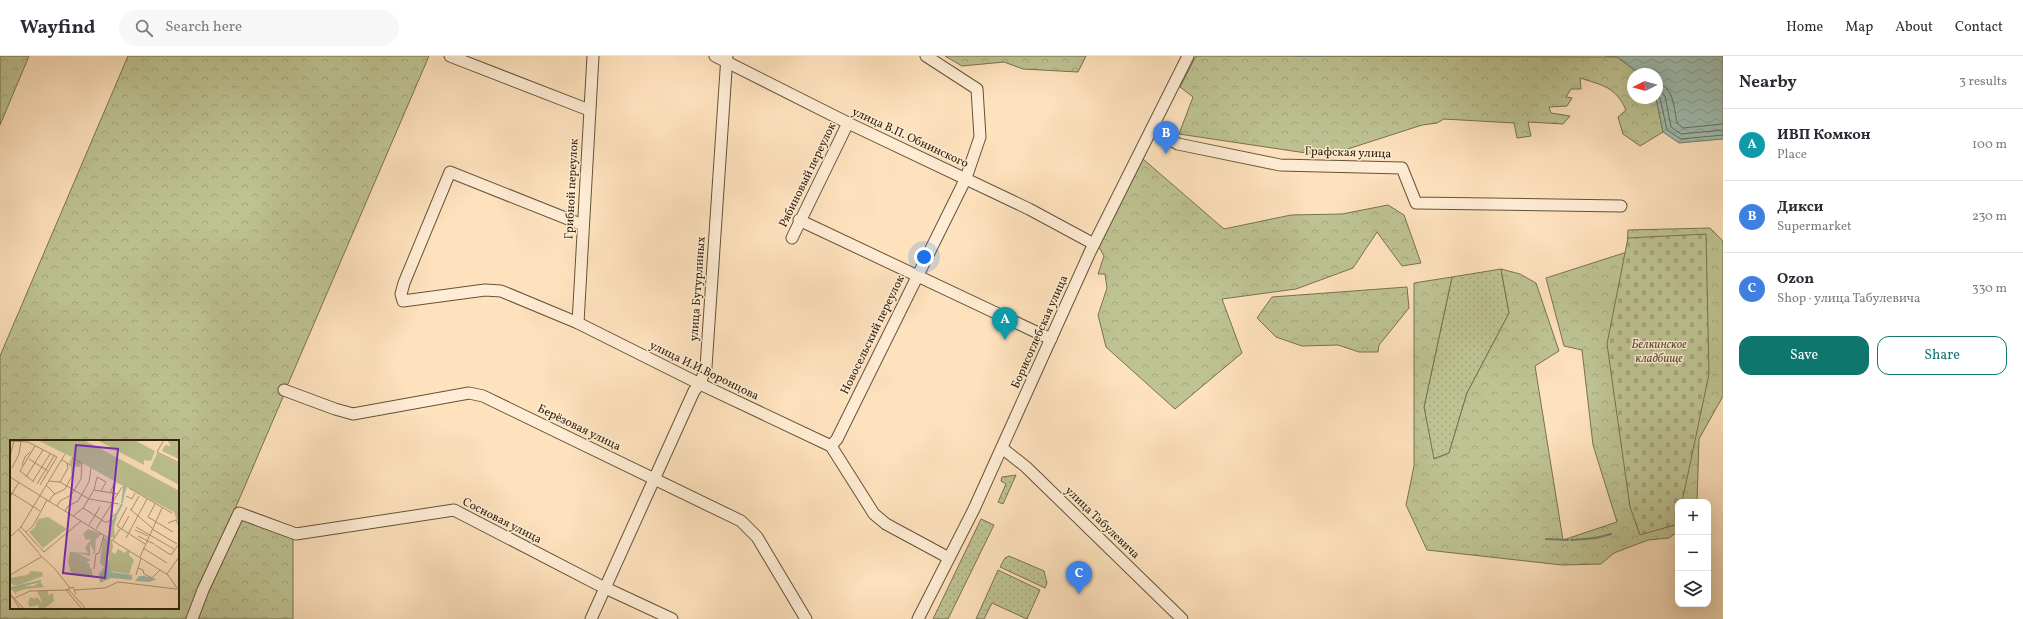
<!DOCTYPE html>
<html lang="en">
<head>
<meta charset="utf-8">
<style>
	body { margin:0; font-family:Vollkorn,serif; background:#f7f7f7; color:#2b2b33 }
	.controls { position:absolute; right:12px; bottom:12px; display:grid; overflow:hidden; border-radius:8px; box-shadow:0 4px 16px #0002 }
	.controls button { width:36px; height:36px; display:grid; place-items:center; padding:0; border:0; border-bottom:1px solid #e1e1e2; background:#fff; color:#2b2b33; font:20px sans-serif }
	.compass { position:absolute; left:1627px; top:12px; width:36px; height:36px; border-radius:50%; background:#fff; box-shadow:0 4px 16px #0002; rotate:264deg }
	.you { position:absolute; left:924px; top:201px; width:14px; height:14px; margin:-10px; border:3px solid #fff; border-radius:50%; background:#1a73e8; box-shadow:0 0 0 6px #1a73e833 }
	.badge { display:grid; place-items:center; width:26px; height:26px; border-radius:50%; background:#0f766e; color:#fff; font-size:13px; font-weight:700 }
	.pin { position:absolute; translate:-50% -33px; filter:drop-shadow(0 1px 2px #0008) }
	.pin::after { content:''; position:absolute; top:21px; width:14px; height:12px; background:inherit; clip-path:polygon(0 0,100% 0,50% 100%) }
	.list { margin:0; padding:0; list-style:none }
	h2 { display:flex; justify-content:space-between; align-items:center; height:52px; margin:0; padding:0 16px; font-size:17px }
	h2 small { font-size:13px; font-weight:400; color:#7c7c81 }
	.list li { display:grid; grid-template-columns:26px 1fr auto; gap:12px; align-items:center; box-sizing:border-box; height:72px; padding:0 16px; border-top:1px solid #e1e1e2 }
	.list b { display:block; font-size:15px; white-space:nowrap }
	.list p { margin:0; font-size:13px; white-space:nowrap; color:#7c7c81 }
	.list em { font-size:13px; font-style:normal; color:#7c7c81 }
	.actions { display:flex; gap:8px; padding:12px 16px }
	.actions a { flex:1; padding:9px 0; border:1px solid #0f766e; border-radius:12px; text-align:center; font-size:14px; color:#0f766e }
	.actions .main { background:#0f766e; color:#fff }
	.icon { flex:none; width:22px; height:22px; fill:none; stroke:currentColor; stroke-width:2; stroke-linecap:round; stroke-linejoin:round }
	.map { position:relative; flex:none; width:1723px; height:563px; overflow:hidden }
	header { display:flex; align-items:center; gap:24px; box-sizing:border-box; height:56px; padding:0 20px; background:#fff; border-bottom:1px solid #e1e1e2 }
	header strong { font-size:19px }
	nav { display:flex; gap:22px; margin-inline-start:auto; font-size:14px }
	.search { width:280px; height:36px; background:#f7f7f7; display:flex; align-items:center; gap:10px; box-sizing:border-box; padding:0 14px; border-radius:22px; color:#7c7c81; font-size:15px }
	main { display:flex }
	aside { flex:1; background:#fff }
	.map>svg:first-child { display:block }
</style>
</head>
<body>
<header>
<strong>Wayfind</strong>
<div class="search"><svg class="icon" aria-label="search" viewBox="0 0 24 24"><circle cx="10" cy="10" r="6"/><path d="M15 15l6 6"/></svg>Search here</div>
<nav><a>Home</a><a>Map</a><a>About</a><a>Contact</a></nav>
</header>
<main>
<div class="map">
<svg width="1723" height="563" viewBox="0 0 1723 563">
	<defs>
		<pattern id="grass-dots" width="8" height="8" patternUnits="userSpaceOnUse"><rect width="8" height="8" fill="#bec392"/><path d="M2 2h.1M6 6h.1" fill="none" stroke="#a4a77d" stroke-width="1.8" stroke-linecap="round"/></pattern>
		<pattern id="forest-crowns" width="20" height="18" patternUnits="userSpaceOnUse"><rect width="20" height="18" fill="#bec392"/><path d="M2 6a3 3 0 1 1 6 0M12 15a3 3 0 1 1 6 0" fill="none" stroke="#a4a77d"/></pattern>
		<pattern id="cemetery-stones" width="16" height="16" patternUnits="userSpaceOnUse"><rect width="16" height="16" fill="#bec392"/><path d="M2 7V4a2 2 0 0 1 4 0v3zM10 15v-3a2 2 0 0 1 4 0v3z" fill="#a4a77d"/></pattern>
		<pattern id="water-waves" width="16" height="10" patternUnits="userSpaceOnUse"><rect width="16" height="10" fill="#a0beb0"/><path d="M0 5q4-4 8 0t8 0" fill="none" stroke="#8aa396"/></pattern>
	</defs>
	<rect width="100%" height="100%" fill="#fee2bd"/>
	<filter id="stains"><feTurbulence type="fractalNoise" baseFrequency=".005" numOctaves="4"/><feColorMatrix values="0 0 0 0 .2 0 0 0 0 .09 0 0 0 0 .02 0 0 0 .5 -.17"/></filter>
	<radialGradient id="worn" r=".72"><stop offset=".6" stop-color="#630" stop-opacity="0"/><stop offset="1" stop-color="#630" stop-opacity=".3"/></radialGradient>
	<g fill="url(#grass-dots)" stroke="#787250">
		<path d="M 1501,213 L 1509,257 L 1467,337 L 1449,397 L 1433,403 L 1424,351 L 1452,221 Z"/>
		<path d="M 1016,419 L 1003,448 L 998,446 L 1006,428 L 1001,425 L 1002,421 Z"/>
		<path d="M 981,463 L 994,469 L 948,563 L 933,563 Z"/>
		<path d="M 1009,500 L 1044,515 L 1047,527 L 1045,532 L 1000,511 L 1005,502 Z"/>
		<path d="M 998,514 L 1040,534 L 1027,563 L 992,547 L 984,563 L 976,563 Z"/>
	</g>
	<g fill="url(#forest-crowns)" stroke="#787250" fill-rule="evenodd">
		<path d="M 0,0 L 29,0 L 0,69 Z"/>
		<path d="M 128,0 L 429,0 L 288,328 L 281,333 L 283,341 L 232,460 L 293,480 L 293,563 L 0,563 L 0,300 ZM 11,385 L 178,385 L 178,552 L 11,552 Z"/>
		<path d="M 945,0 L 1086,0 L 1078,16 L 1023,13 L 1004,6 L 962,10 Z"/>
		<path d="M 1196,0 L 1617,1 L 1640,18 L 1633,18 L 1633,42 L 1656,42 L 1663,76 L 1640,90 L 1623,78 L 1618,61 L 1626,54 C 1616,31 1602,29 1580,22 L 1581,33 L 1571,33 L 1566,41 L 1572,42 L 1567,50 L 1549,51 L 1551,57 L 1570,60 L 1563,68 L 1528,66 L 1531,80 L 1517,82 L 1514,67 L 1444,63 L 1437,67 L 1422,69 L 1326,100 L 1179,78 L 1193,41 L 1180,31 Z"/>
		<path d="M 1143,103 L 1224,173 L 1291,159 L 1342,158 L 1388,149 L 1404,159 L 1421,207 L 1402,210 L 1377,176 L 1353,212 L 1296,233 L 1222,243 L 1242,297 L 1175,353 L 1106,291 L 1098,259 L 1107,232 L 1105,218 L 1098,218 L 1104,200 L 1099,191 L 1134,116 Z"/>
		<path d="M 1710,172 L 1723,185 L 1723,340 L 1699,383 L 1697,446 L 1678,446 L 1678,475 L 1669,482 L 1648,484 L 1614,497 L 1601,508 L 1562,509 L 1427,494 L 1406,449 L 1414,410 L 1414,227 L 1452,221 L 1424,351 L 1434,403 L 1449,397 L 1467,337 L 1509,257 L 1501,213 L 1520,218 L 1536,227 L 1559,295 L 1535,310 L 1563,484 L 1617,466 L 1593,389 L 1582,294 L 1564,290 L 1546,222 L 1627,196 L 1628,174 Z"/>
		<path d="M 1407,231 L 1409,252 L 1379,289 L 1378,296 L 1359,296 L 1338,289 L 1302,290 L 1276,281 L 1257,262 L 1272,241 Z"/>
	</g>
	<path fill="url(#cemetery-stones)" stroke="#787250" d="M 1706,178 L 1709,318 L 1682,446 L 1678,446 L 1678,468 L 1640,479 L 1630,451 L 1607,288 L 1628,182 Z"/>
	<path fill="url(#water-waves)" stroke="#74806f" d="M 1605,0 L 1723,0 L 1723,83 L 1679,87 L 1663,76 L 1656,42 L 1657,18 L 1640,18 L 1617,1 Z"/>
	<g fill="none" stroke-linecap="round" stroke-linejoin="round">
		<g stroke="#69705e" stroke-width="1">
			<path d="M 1657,27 C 1674,30 1674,53 1677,67 L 1683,72 L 1723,68"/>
			<path d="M 1657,33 L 1665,40 L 1671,71 L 1681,78 L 1723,74"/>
			<path d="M 1657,38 L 1660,42 L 1667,74 L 1681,83 L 1723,79"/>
		</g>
		<g stroke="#74806f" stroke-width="2">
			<path d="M 1295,0 L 1322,0"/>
			<path d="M 1546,483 L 1568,484"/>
			<path d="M 1571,484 L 1596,482 L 1611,478"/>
		</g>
		<g stroke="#655239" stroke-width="13">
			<g id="minor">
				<path d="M 450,0 L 589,54"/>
				<path d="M 715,0 L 848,67 L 1029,153 L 1094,188"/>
				<path d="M 1152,73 L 1178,88 L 1280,109 L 1402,112 L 1416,147 L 1621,150"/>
				<path d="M 799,164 L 1051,283"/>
				<path d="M 583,169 L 450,116 L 404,227 L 401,238 L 403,245 L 485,234 L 501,235 L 578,267 L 700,328 L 831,390 L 874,458 L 886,468 L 949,502"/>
				<path d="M 792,182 L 848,67"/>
				<path d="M 578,267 L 593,0"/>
				<path d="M 284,334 L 335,353 L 353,358 L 469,337 L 483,340 L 741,465 L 757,481 L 806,563"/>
				<path d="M 831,390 L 837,383 L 966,122 L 980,81 L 977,33 L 926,0"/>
				<path d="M 1002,392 L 1026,411 L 1182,563"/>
				<path d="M 192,563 L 203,534 L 239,457 L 296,478 L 454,454 L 599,529 L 672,563"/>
				<path d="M 591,563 L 694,335 L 700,328 L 706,311 L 727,0"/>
				<path d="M 918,563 L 974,453 L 1090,196 L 1188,0"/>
			</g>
		</g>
		<use href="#minor" stroke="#feecd4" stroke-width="11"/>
	</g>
	<g text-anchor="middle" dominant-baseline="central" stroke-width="3" stroke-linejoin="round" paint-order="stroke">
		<g font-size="12" fill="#32220d" stroke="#feecd4">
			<text transform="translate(910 82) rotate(25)">улица В.П. Обнинского</text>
			<text transform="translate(1348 97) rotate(2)">Графская улица</text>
			<text transform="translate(808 119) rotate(-64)">Рябиновый переулок</text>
			<text transform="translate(572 133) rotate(-87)">Грибной переулок</text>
			<text transform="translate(698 233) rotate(-86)">улица Бутурлиных</text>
			<text transform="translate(1040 276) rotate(-66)">Борисоглебская улица</text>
			<text transform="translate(873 279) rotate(-64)">Новосельский переулок</text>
			<text transform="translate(704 315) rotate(26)">улица И.И.Воронцова</text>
			<text transform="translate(579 372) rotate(26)">Берёзовая улица</text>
			<text transform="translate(502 465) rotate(27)">Сосновая улица</text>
			<text transform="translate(1102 467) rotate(44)">улица Табулевича</text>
		</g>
		<g font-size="12" font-style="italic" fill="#5c5235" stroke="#feecd4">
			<text x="1659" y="289">Белкинское<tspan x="1659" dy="14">кладбище</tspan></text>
		</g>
	</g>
	<g transform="translate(10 384)">
		<rect width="169" height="169" fill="#fee2bd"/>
		<path d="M 38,77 L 57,89 L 33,108 L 19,92 L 25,87 L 28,79 ZM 27,151 L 38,151 L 38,155 L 43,153 L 44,161 L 34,169 L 29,168 L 28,165 L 20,167 L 18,164 L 20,157 L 24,159 L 27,157 L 33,164 Z" fill="#bec392"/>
		<path d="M 27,0 L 74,0 L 166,49 L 169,51 L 169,79 L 167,81 L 164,72 L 117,47 L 112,61 L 113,46 L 72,23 L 70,27 L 63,26 L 59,23 L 62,17 ZM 87,0 L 124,0 L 145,11 L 141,21 L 134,20 L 134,25 ZM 157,0 L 169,0 L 169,19 L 152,11 L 155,5 L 161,6 ZM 147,13 L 169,24 L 169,45 L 140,29 ZM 107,77 L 104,87 L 105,97 L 100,98 L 100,81 ZM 78,89 L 92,94 L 86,99 L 85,113 L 82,114 L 84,111 L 80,104 L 80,116 L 67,113 L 81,120 L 76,123 L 79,123 L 82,136 L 72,136 L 61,132 L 58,122 L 60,112 L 78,113 L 75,108 L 81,99 L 76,100 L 73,94 ZM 93,97 L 102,101 L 103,106 L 100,122 L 98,113 L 95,130 L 89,133 L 94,127 L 90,123 ZM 21,131 L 32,132 L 33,136 L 9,145 L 3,145 L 0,141 L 0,138 L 17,135 ZM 30,142 L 34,147 L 15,149 L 6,152 L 7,155 L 1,149 L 5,146 L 24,146 Z" fill="#bec392"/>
		<path d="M 74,127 L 82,129 L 82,135 L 60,131 L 60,128 Z" fill="#bec392"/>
		<path d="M 108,109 L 115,113 L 117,110 L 120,112 L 119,115 L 124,120 L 119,134 L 100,131 L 99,118 L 102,112 L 105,114 Z" fill="#bec392"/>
		<path d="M 99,118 L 101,132 L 122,135 L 122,140 L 101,138 L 90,143 L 89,134 L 95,130 ZM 129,136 L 134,136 L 147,139 L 140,142 L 125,141 Z" fill="#a0beb0"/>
		<path fill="none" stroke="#a0beb0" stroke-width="2" d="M 112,63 L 115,45M 100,95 L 101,85 L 112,64M 98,113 L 99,99M 1,148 L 31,141"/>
		<path fill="none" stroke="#ac9577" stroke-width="1" d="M 154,0 L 147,12 L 169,23M 0,1 L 18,2 L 47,17 L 30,45M 0,16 L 4,1M 19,19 L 38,31M 12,25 L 15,17 L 20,12M 2,28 L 9,14 L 11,1M 10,31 L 25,6M 10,31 L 24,42M 0,37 L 158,135 L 169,151M 16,37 L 33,10M 23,41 L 40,14M 39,41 L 50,42 L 79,59 L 109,64M 50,42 L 58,28 L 57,23M 27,44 L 44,16M 36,45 L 45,54M 119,48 L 162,73M 84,50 L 108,54M 0,52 L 30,71M 100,53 L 105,42M 116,56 L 122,59 L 125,53M 0,57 L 9,42M 39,61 L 43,55 L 55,49 L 62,36 L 62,26 L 52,20M 145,64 L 138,77 L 163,92M 47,66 L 50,61 L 61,55 L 71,39 L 72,23 L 62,18M 73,68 L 95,82 L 98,82 L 105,74M 120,69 L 142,88M 121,70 L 129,56M 55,71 L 58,66 L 68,61 L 79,42 L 81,28M 63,76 L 73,68 L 84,50 L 87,37 L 96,42 L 91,51M 158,83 L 166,80 L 169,86M 79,85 L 90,67M 107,86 L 135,104M 107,86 L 117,67M 11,87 L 34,112M 126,87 L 164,109M 86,89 L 112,47M 142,89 L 167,104M 9,90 L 29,113M 111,90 L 119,76M 125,90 L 138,96M 16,92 L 23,86 L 37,60M 128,96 L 144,104M 0,97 L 11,87 L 55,14M 116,98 L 137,59M 103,100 L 110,89M 145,105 L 161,115 L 169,104M 133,108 L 157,123M 34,112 L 71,81M 29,114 L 45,129 L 60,148M 130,117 L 152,68M 128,128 L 133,130 L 134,134 L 142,138 L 150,130M 84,129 L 86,114 L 89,113 L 94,95M 157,134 L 169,117M 0,135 L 31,117M 126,135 L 131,118M 56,150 L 72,169M 56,150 L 63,147 L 66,154M 64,150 L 95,148 L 108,142 L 166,149M 5,158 L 20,151 L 59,150 L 76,169M 10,169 L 1,155 L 14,169"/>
		<path fill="#7b2cbf" fill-opacity="0.15" stroke="#7b2cbf" stroke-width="2" d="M 66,5 L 108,9 L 95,138 L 53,133 Z"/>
		<rect width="169" height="169" fill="none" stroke="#32220d" stroke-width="2"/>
	</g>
	<rect width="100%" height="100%" filter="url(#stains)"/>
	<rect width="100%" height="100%" fill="url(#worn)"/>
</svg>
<div class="controls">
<button>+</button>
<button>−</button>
<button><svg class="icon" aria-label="layers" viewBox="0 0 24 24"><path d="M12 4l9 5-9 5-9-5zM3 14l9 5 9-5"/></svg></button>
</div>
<svg class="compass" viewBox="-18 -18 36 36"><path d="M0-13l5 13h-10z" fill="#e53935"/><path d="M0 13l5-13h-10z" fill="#7c7c81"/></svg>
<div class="you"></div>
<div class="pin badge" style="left:1005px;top:284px;background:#0f9aa8">A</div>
<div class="pin badge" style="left:1166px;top:98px;background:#3f7fe0">B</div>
<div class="pin badge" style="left:1079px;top:538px;background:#3f7fe0">C</div>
</div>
<aside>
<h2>Nearby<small>3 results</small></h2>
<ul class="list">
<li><span class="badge" style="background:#0f9aa8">A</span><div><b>ИВП Комкон</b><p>Place</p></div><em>100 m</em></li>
<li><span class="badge" style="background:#3f7fe0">B</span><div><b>Дикси</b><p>Supermarket</p></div><em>230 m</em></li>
<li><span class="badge" style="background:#3f7fe0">C</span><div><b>Ozon</b><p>Shop · улица Табулевича</p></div><em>330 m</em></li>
</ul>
<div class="actions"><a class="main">Save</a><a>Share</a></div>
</aside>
</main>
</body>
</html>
